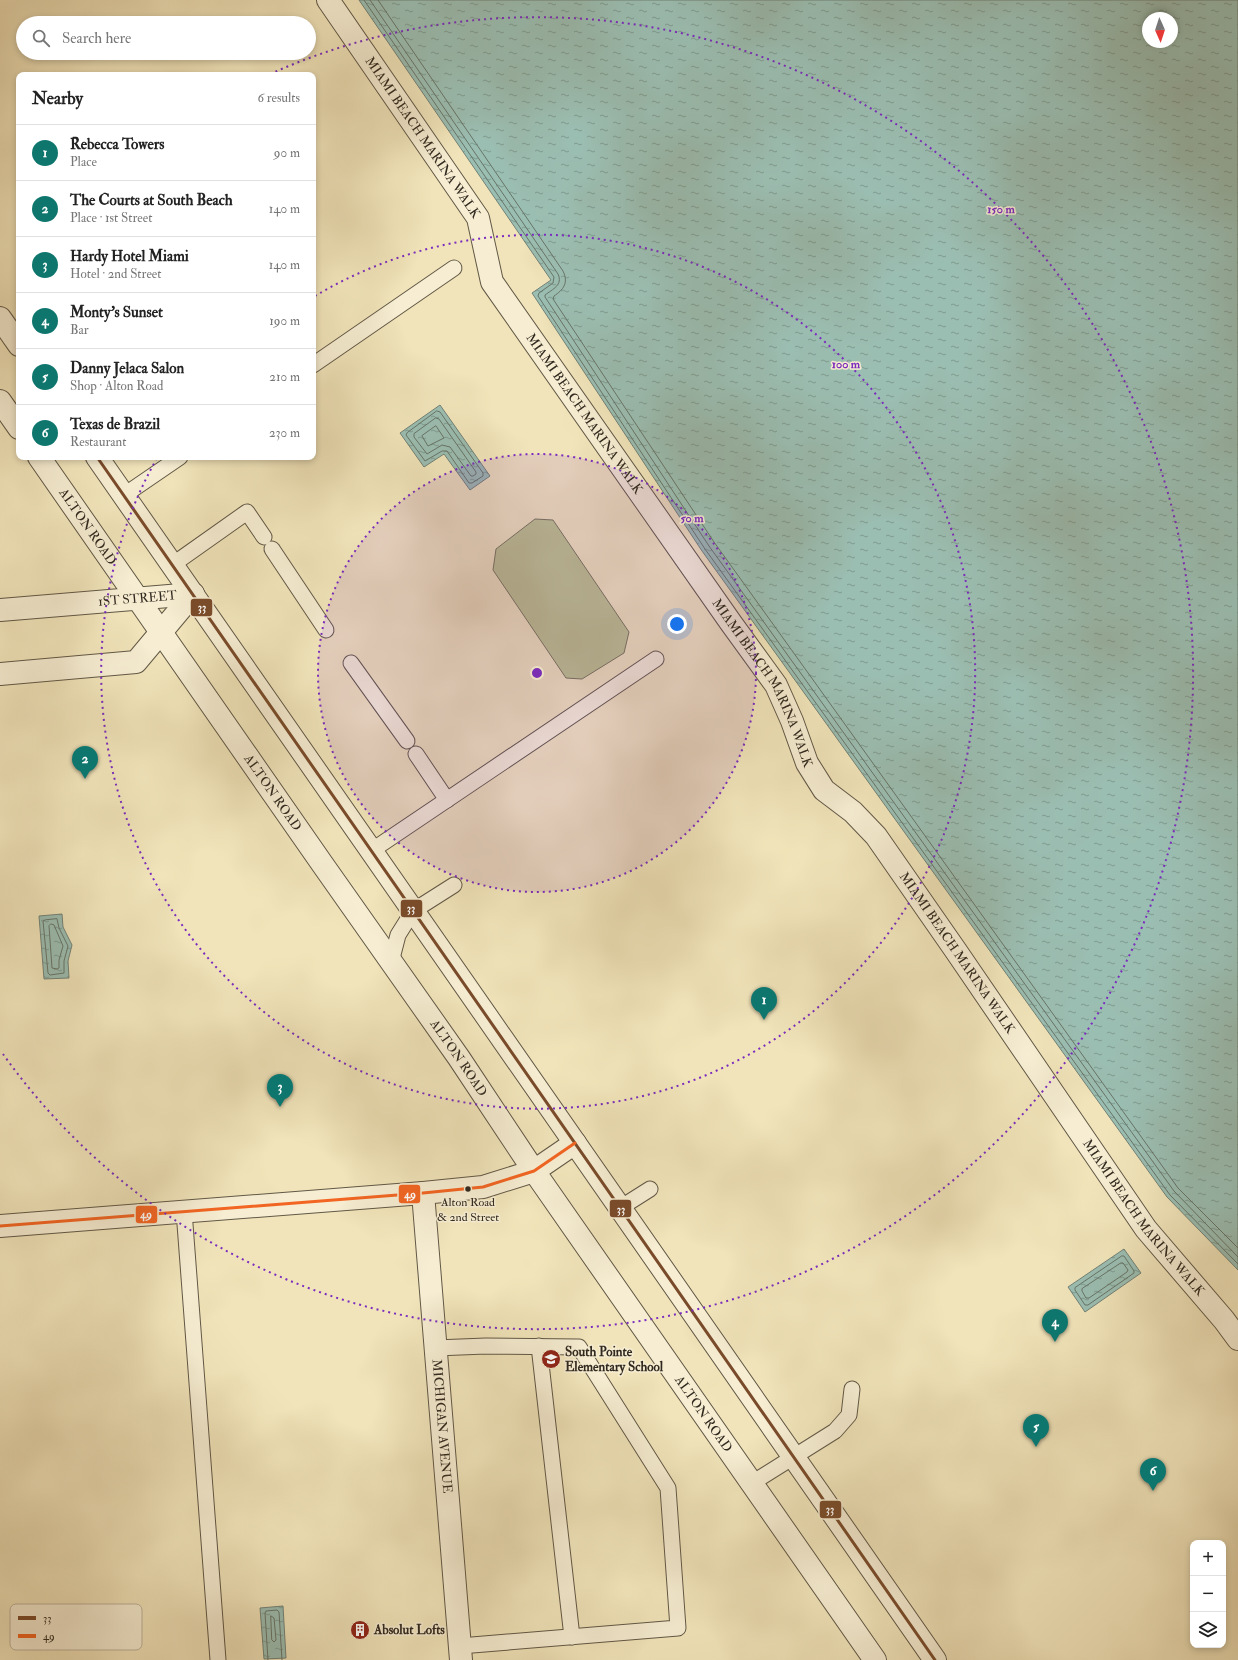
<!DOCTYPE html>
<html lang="en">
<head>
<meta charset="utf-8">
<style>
	body { margin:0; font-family:"IM FELL Double Pica",serif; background:#f6f6f6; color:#222 }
	.controls { position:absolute; right:12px; bottom:12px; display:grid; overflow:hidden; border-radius:8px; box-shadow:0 2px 6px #0003 }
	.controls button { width:36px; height:36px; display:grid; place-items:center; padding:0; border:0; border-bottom:1px solid #e0e0e0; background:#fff; color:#222; font:20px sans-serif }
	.compass { position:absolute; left:1142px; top:12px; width:36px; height:36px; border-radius:50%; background:#fff; box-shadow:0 2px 6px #0003; rotate:177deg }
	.you { position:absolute; left:677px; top:624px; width:14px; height:14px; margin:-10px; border:3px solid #fff; border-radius:50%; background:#1a73e8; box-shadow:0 0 0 6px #1a73e833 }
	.badge { display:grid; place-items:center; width:26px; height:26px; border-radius:50%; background:#0f766e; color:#fff; font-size:13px; font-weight:700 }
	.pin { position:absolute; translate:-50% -33px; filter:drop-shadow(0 1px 2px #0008) }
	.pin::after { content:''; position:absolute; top:21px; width:14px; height:12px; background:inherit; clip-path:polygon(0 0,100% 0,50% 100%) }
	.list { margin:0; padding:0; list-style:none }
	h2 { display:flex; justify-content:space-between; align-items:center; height:52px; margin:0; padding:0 16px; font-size:17px }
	h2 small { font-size:13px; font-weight:400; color:#767676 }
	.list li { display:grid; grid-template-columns:26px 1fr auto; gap:12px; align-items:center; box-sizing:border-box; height:56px; padding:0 16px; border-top:1px solid #e0e0e0 }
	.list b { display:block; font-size:15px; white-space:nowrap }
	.list p { margin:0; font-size:13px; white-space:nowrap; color:#767676 }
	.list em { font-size:13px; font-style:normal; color:#767676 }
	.icon { flex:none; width:22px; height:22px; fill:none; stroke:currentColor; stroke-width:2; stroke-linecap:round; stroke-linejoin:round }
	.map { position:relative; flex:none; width:1238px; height:1660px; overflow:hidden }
	.search { position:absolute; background:#fff; box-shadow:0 2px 6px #0003; left:16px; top:16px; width:300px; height:44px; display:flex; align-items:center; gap:10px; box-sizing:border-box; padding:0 14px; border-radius:22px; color:#767676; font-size:15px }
	.panel { position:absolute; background:#fff; box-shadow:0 2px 6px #0003; left:16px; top:72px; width:300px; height:388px; border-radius:8px }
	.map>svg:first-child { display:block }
</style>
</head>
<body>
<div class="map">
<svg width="1238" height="1660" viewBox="0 0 1238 1660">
	<defs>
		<pattern id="water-ripples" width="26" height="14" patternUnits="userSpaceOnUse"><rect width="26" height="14" fill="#9bbeb2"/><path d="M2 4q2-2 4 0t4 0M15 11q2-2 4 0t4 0" fill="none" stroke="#7f9a90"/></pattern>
	</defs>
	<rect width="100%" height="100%" fill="#f1e4ba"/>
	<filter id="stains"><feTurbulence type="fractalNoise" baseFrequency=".005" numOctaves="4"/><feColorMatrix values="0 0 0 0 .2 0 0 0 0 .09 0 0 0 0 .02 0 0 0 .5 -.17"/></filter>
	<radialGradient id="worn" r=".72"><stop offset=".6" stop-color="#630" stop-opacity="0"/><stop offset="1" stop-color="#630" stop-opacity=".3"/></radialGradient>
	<path fill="#bdc38d" stroke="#777656" d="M 535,519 L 553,520 L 629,632 L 624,653 L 582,679 L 566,678 L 493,570 L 496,549 Z"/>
	<g fill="url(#water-ripples)" stroke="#718277" fill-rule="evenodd">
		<path d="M 359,0 L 1238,0 L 1238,1270 L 1167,1197 L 702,551 L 532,293 L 551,280 ZM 1148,18 L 1172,18 L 1172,42 L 1148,42 Z"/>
		<path d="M 440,405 L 490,476 L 470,490 L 444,454 L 424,467 L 400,433 Z"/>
		<path d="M 62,914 L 63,927 L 72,945 L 68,961 L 69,978 L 44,979 L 39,916 Z"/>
		<path d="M 1124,1249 L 1141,1273 L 1085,1312 L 1068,1287 Z"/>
		<path d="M 283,1606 L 286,1658 L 264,1659 L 260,1608 Z"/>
	</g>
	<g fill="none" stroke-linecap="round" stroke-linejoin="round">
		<g stroke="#667468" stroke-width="1">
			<path d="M 364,0 L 554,277 L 553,283 L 539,293 L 538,296 L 705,549 L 1170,1195 L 1238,1264"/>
			<path d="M 370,0 L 558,274 C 563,285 553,289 545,295 L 545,297 L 709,546 L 1174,1191 L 1238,1257"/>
			<path d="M 378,0 L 563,271 C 569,283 563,290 554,296 L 553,299 L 714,542 L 1178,1188 L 1238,1248"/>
			<path d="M 437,411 L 440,412 L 483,473 L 483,476 L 472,483 L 469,483 L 447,451 L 442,451 L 425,461 L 406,435 L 407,433 Z"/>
			<path d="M 436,418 L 439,419 L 476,472 L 476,474 L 473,476 L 471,476 L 450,447 L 442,445 L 427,454 L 414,437 L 414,434 Z"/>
			<path d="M 436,426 L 444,438 L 428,446 L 422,436 Z"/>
			<path d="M 57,919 L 59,928 L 68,946 L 64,961 L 64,973 L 50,975 L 48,973 L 43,921 L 45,920 Z"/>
			<path d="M 51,924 L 54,925 L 63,946 L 59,960 L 59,968 L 57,969 L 52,968 L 49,926 Z"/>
			<path d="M 1122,1256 L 1124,1256 L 1134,1271 L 1134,1273 L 1088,1305 L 1085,1305 L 1075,1290 L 1075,1288 Z"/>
			<path d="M 1121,1263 L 1123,1263 L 1128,1270 L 1127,1272 L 1089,1298 L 1086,1298 L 1082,1291 L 1082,1289 Z"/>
			<path d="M 271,1616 L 274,1618 L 276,1640 L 274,1642 L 272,1640 Z"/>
			<path d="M 268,1660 L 265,1613 L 266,1611 L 277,1610 L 279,1612 L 282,1660"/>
		</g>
		<g stroke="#615846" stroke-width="17">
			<g id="service">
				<path d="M 313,365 L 454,268"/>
				<path d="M 123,496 L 180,457"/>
				<path d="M 272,549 L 326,630"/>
				<path d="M 172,565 L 247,512 L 264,537"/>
				<path d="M 351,663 L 407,741"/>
				<path d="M 416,754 L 447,800"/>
				<path d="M 371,851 L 656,659"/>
				<path d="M 391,962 L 398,935 L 413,911 L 454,885"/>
				<path d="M 620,1208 L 650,1189"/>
				<path d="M 184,1211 L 218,1660"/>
				<path d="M 539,1346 L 572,1637"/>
				<path d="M 435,1348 L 486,1346 L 579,1347 L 668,1488 L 678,1628 L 460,1646"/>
				<path d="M 752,1483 L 835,1431 L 849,1415 L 852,1389"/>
			</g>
		</g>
		<g stroke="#615846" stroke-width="24">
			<g id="pedestrian">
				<path id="s1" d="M 328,0 L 478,218 L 492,282 L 731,623 L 776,685 L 792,721 L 807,763 L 824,790 L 853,812 L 876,836 L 956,951 L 1146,1229 L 1224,1320 L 1238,1339"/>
			</g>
		</g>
		<g stroke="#615846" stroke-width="24">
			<g id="minor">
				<path id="s2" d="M 0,610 L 193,594"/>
				<path d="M 0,674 L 136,662 L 193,594"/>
				<path id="s3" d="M 423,1193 L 461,1660"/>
				<path d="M 0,1226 L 423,1193 L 483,1187 L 534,1171"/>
			</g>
		</g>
		<g stroke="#615846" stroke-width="24">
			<g id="tertiary">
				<path d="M 0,318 L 19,345"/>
				<path d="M 0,401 L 19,428"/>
				<path id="s4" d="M 39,457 L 323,865 L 459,1058 L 534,1171 L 875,1660"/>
				<path d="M 97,457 L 935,1660"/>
				<path d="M 534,1171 L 575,1143"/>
			</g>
		</g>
		<use href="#service" stroke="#f6edd2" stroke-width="15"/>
		<use href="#pedestrian" stroke="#f6edd2" stroke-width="22"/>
		<use href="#minor" stroke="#f6edd2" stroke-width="22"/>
		<use href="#tertiary" stroke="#f6edd2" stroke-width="22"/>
		<g stroke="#f6edd2" stroke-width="6">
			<path id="bus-1" d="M 97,457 L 935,1660"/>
		</g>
		<g stroke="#f6edd2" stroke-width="6">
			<path id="bus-2" d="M 0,1226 L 423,1193 L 483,1187 L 534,1171 L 575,1143"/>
		</g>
		<use href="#bus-1" stroke="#7a4b2a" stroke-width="3"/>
		<use href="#bus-2" stroke="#f26522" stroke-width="3"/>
	</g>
	<circle cx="537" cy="673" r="219" fill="#7b2cbf" fill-opacity=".12"/>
	<g fill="none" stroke="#7b2cbf" stroke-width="2" stroke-dasharray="2 4">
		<circle cx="537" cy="673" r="219"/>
		<path d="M315 296A437 437 0 1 1 157 458"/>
		<path d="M270 74A656 656 0 1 1 3 1054"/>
	</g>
	<defs>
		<g id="school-disc" transform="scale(1)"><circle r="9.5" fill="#8f2418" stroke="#f6edd2"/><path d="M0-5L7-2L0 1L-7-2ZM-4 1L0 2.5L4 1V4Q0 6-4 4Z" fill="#fff"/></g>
		<g id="building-disc" transform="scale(1)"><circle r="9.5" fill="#8f2418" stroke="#f6edd2"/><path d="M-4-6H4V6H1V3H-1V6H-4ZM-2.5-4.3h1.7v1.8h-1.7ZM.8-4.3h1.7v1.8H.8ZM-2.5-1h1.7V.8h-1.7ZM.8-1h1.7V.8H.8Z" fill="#fff"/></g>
	</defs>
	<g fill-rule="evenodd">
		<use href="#school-disc" x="551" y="1359"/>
		<use href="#building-disc" x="360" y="1630"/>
	</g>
	<circle fill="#31291f" stroke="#f6edd2" stroke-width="1.5" cx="468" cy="1189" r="3.5"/>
	<g text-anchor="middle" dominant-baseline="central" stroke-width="3" stroke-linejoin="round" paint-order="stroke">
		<g font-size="12" fill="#31291f" stroke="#f6edd2">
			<text x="468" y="1202">Alton Road<tspan x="468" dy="15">&amp; 2nd Street</tspan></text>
		</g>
		<g font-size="13" fill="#31291f" stroke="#f6edd2">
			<text stroke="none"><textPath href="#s1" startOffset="167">MIAMI BEACH MARINA WALK</textPath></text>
			<text stroke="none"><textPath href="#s1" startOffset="491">MIAMI BEACH MARINA WALK</textPath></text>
			<text stroke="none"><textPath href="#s4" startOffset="85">ALTON ROAD</textPath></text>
			<text stroke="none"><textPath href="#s2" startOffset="138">1ST STREET</textPath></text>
			<text stroke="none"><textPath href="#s1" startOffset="815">MIAMI BEACH MARINA WALK</textPath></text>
			<text stroke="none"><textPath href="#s4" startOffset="409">ALTON ROAD</textPath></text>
			<text stroke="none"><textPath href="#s1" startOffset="1151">MIAMI BEACH MARINA WALK</textPath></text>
			<text stroke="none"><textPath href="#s4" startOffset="733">ALTON ROAD</textPath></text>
			<text stroke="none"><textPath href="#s1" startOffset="1475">MIAMI BEACH MARINA WALK</textPath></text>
			<text stroke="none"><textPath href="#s4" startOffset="1165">ALTON ROAD</textPath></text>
			<text stroke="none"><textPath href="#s3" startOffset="234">MICHIGAN AVENUE</textPath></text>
		</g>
		<g font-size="13" font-weight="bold" fill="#31291f" stroke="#f6edd2" text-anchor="start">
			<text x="565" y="1352">South Pointe<tspan x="565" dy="15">Elementary School</tspan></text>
			<text x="374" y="1630">Absolut Lofts</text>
		</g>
	</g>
	<rect x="10" y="1604" width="132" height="46" rx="6" fill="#f6edd2" stroke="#bbb29c" stroke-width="1"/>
	<rect x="18" y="1616" width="18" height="4" fill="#7a4b2a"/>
	<rect x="18" y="1634" width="18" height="4" fill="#f26522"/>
	<g font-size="11" fill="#31291f">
		<text x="43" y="1622">33</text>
		<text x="43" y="1640">49</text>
	</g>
	<circle cx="537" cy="673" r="6" fill="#7b2cbf" stroke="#f6edd2" stroke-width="2"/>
	<g font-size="12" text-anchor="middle" font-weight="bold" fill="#7b2cbf" stroke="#f6edd2" stroke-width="3" stroke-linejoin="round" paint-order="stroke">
		<text x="1001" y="213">150 m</text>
		<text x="846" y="368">100 m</text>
		<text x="692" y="522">50 m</text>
	</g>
	<g stroke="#f6edd2" stroke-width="1.5">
		<rect x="190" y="598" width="23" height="19" rx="4" fill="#7a4b2a"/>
		<rect x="400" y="899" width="23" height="19" rx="4" fill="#7a4b2a"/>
		<rect x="398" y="1184" width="23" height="20" rx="4" fill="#f26522"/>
		<rect x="609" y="1199" width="23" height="19" rx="4" fill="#7a4b2a"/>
		<rect x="135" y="1205" width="23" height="19" rx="4" fill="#f26522"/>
		<rect x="819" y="1500" width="23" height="19" rx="4" fill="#7a4b2a"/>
	</g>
	<g font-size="11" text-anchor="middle" font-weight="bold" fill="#fff">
		<text x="202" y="611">33</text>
		<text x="411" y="912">33</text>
		<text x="410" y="1198">49</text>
		<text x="621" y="1213">33</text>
		<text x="146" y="1218">49</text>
		<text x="830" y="1513">33</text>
	</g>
	<rect width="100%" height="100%" filter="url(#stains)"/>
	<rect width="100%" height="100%" fill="url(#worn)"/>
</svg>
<div class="controls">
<button>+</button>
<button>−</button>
<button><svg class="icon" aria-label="layers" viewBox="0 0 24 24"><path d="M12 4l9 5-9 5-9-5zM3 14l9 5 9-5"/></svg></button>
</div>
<svg class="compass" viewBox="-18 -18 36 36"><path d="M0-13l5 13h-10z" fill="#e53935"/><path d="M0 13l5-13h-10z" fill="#767676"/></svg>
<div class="you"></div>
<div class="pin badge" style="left:764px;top:1020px">1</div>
<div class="pin badge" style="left:85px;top:779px">2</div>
<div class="pin badge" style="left:280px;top:1107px">3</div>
<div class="pin badge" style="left:1055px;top:1342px">4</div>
<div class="pin badge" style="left:1036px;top:1447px">5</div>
<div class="pin badge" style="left:1153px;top:1491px">6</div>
<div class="search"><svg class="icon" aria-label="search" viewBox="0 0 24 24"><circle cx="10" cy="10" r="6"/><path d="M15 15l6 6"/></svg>Search here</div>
<section class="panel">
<h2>Nearby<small>6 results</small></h2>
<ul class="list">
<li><span class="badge">1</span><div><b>Rebecca Towers</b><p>Place</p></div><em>90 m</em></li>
<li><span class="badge">2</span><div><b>The Courts at South Beach</b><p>Place · 1st Street</p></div><em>140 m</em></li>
<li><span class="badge">3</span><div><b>Hardy Hotel Miami</b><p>Hotel · 2nd Street</p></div><em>140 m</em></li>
<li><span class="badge">4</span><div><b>Monty's Sunset</b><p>Bar</p></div><em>190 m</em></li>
<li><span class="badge">5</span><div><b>Danny Jelaca Salon</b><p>Shop · Alton Road</p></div><em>210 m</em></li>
<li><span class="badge">6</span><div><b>Texas de Brazil</b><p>Restaurant</p></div><em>230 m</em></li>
</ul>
</section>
</div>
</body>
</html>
